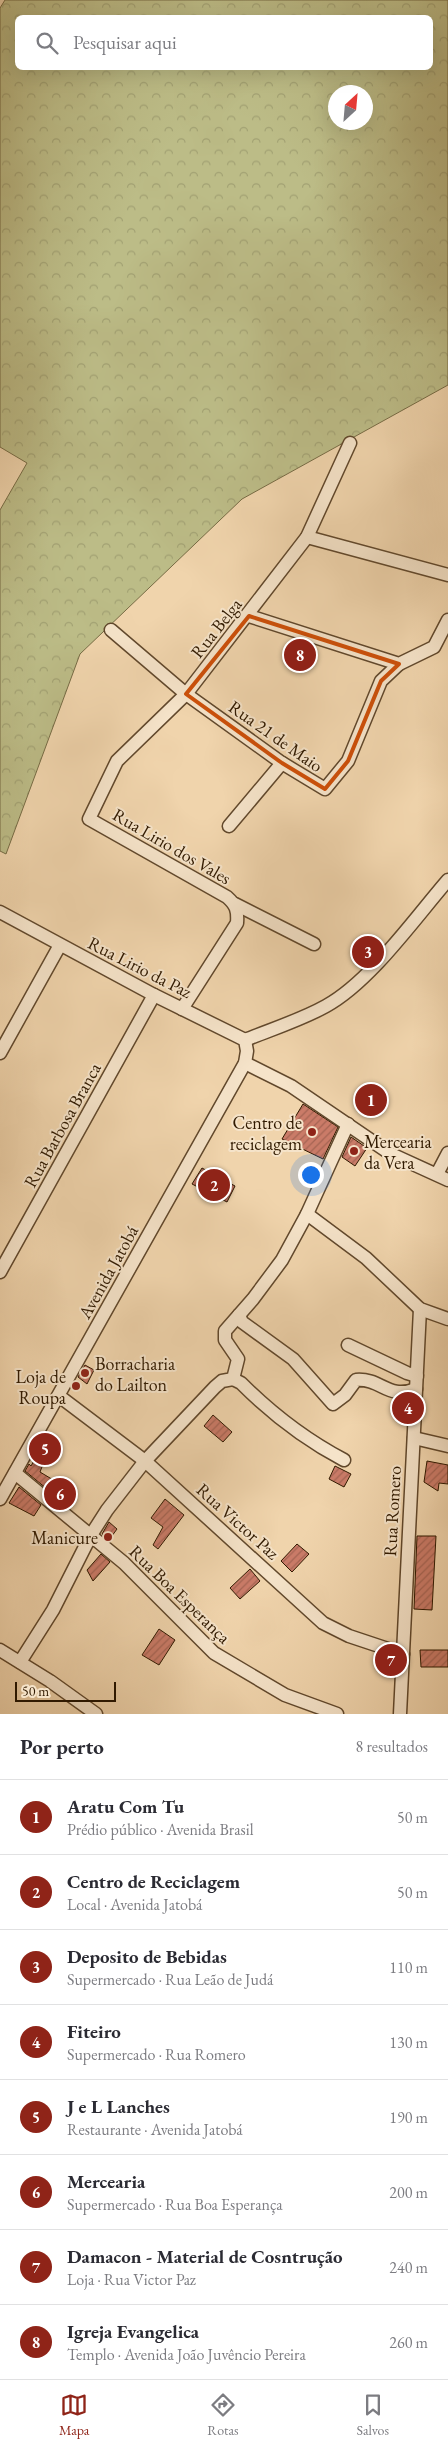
<!DOCTYPE html>
<html lang="pt">
<head>
<meta charset="utf-8">
<style>
	body { margin:0; font-family:"EB Garamond",serif; background:#f2f2f3; color:#2b2b33 }
	.compass { position:absolute; left:328px; top:85px; width:45px; height:45px; border-radius:50%; background:#fff; box-shadow:0 5px 20px #0002; rotate:26deg }
	.scale { position:absolute; left:15px; bottom:12px; width:101px; box-sizing:border-box; padding-left:5px; border:2px solid #311a01; border-top:0; font-size:14px; line-height:18px; white-space:nowrap; color:#311a01; -webkit-text-stroke:4px #f5e3c9; paint-order:stroke }
	.you { position:absolute; left:310px; top:1174px; width:18px; height:18px; margin:-12px; border:4px solid #fff; border-radius:50%; background:#1a73e8; box-shadow:0 0 0 8px #1a73e833 }
	.badge { display:grid; place-items:center; width:32px; height:32px; border-radius:50%; background:#8f2418; color:#fff; font-size:16px; font-weight:700 }
	.pin { position:absolute; translate:-50% -50%; border:2px solid #fff; box-shadow:0 1px 5px #0006 }
	.list { margin:0; padding:0; list-style:none }
	h2 { display:flex; justify-content:space-between; align-items:center; height:65px; margin:0; padding:0 20px; font-size:21px }
	h2 small { font-size:16px; font-weight:400; color:#7c7c81 }
	.list li { display:grid; grid-template-columns:32px 1fr auto; gap:15px; align-items:center; box-sizing:border-box; height:75px; padding:0 20px; border-top:1px solid #e1e1e2 }
	.list b { display:block; font-size:19px; white-space:nowrap }
	.list p { margin:0; font-size:16px; white-space:nowrap; color:#7c7c81 }
	.list em { font-size:16px; font-style:normal; color:#7c7c81 }
	.icon { flex:none; width:28px; height:28px; fill:none; stroke:currentColor; stroke-width:2; stroke-linecap:round; stroke-linejoin:round }
	.map { position:relative; flex:none; width:448px; height:1714px; overflow:hidden }
	.search { position:absolute; background:#fff; box-shadow:0 5px 20px #0002; left:15px; right:15px; top:15px; height:55px; display:flex; align-items:center; gap:12px; box-sizing:border-box; padding:0 18px; border-radius:8px; color:#7c7c81; font-size:19px }
	.sheet { height:665px; background:#fff }
	nav { display:flex; justify-content:space-around; align-items:center; box-sizing:border-box; height:70px; border-top:1px solid #e1e1e2; background:#fff; font-size:14px; color:#7c7c81 }
	nav a { display:grid; justify-items:center; gap:2px }
	nav .on { color:#8f2418 }
	.map>svg:first-child { display:block }
</style>
</head>
<body>
<div class="map">
<svg width="448" height="1714" viewBox="0 0 448 1714">
	<defs>
		<pattern id="forest-crowns" width="20" height="18" patternUnits="userSpaceOnUse" patternTransform="scale(1.25)"><rect width="20" height="18" fill="#bcbc87"/><path d="M2 6a3 3 0 1 1 6 0M12 15a3 3 0 1 1 6 0" fill="none" stroke="#a2a173"/></pattern>
		<pattern id="building-hatch" width="6" height="6" patternUnits="userSpaceOnUse" patternTransform="scale(1.25)"><rect width="6" height="6" fill="#ca7b68"/><path d="M-1 1l2-2M0 6l6-6M5 7l2-2" fill="none" stroke="#a56453"/></pattern>
	</defs>
	<rect width="100%" height="100%" fill="#f0d4ac"/>
	<filter id="stains"><feTurbulence type="fractalNoise" baseFrequency=".004" numOctaves="4"/><feColorMatrix values="0 0 0 0 .2 0 0 0 0 .09 0 0 0 0 .02 0 0 0 .5 -.17"/></filter>
	<radialGradient id="worn" r=".72"><stop offset=".6" stop-color="#630" stop-opacity="0"/><stop offset="1" stop-color="#630" stop-opacity=".3"/></radialGradient>
	<path fill="url(#forest-crowns)" stroke="#766b44" fill-rule="evenodd" d="M 5,0 L 448,0 L 448,385 L 242,499 L 80,654 L 6,854 L 0,851 L 0,510 L 27,463 L 0,447 L 0,8 ZM 18,18 L 430,18 L 430,68 L 18,68 ZM 336,92 L 366,92 L 366,122 L 336,122 Z"/>
	<g fill="url(#building-hatch)" stroke="#311a01">
		<path d="M 299,643 L 312,649 L 301,668 L 288,661 Z"/>
		<path d="M 371,939 L 379,946 L 367,957 L 358,946 Z"/>
		<path d="M 303,1104 L 338,1127 L 323,1159 L 282,1139 Z"/>
		<path d="M 351,1137 L 367,1148 L 355,1166 L 342,1157 Z"/>
		<path d="M 202,1168 L 235,1186 L 227,1202 L 192,1184 Z"/>
		<path d="M 85,1365 L 94,1370 L 87,1384 L 78,1377 Z"/>
		<path d="M 213,1415 L 232,1432 L 223,1442 L 204,1426 Z"/>
		<path d="M 44,1443 L 50,1446 L 40,1472 L 55,1481 L 53,1483 L 70,1492 L 63,1502 L 25,1471 L 29,1464 L 31,1466 Z"/>
		<path d="M 427,1461 L 448,1465 L 448,1484 L 439,1483 L 438,1491 L 424,1482 Z"/>
		<path d="M 335,1466 L 351,1474 L 344,1487 L 329,1479 Z"/>
		<path d="M 19,1487 L 41,1505 L 34,1516 L 9,1503 Z"/>
		<path d="M 165,1499 L 184,1515 L 158,1549 L 153,1545 L 163,1527 L 151,1518 Z"/>
		<path d="M 109,1522 L 117,1529 L 109,1540 L 102,1534 Z"/>
		<path d="M 417,1536 L 436,1536 L 432,1610 L 414,1609 Z"/>
		<path d="M 297,1544 L 309,1554 L 292,1572 L 281,1561 Z"/>
		<path d="M 101,1554 L 110,1562 L 93,1581 L 87,1570 Z"/>
		<path d="M 250,1569 L 260,1581 L 240,1599 L 230,1588 Z"/>
		<path d="M 159,1629 L 175,1640 L 159,1665 L 142,1655 Z"/>
		<path d="M 420,1650 L 448,1650 L 448,1667 L 421,1667 Z"/>
		<path d="M 386,1657 L 395,1660 L 394,1666 L 386,1665 Z"/>
	</g>
	<g fill="none" stroke-linecap="round" stroke-linejoin="round">
		<g stroke="#61482c" stroke-width="15">
			<g id="minor">
				<path d="M 307,537 L 448,575"/>
				<path d="M 249,616 L 399,664 L 434,647 L 448,620"/>
				<path d="M 111,630 L 186,694 L 282,763 L 325,789 L 348,761 L 381,681 L 399,664"/>
				<path d="M 229,826 L 282,763"/>
				<path d="M 235,904 L 314,944"/>
				<path d="M 0,912 L 154,995 L 245,1040 L 247,1051 L 245,1063 L 0,1499"/>
				<path d="M 182,1009 L 237,923 C 238,910 236,905 227,897 L 89,819 L 117,761 L 186,694 L 307,537 L 350,443"/>
				<path d="M 245,1040 C 272,1029 301,1020 326,1006 C 370,982 415,918 448,880"/>
				<path d="M 0,1053 L 60,945"/>
				<path d="M 245,1063 L 291,1086 L 391,1154 L 448,1180"/>
				<path d="M 437,1174 L 448,1153"/>
				<path d="M 307,1214 L 366,1258 L 420,1309 L 448,1319"/>
				<path d="M 0,1272 L 154,995"/>
				<path d="M 239,1315 L 242,1322 L 293,1359 L 333,1404 L 345,1395 L 356,1380 C 382,1378 387,1400 416,1389"/>
				<path d="M 348,1345 L 407,1373 L 417,1376"/>
				<path d="M 233,1379 L 241,1383 C 272,1414 306,1440 344,1460"/>
				<path d="M 59,1396 L 145,1461 L 323,1623 L 349,1636 L 403,1654"/>
				<path d="M 414,1438 L 448,1446"/>
				<path d="M 15,1473 L 124,1563 L 214,1653 L 285,1695 L 337,1714"/>
				<path d="M 0,1650 L 50,1681 L 96,1714"/>
				<path d="M 20,1662 L 53,1610 L 91,1535 L 107,1510 L 145,1461 L 215,1387 L 222,1381 L 233,1379 L 238,1359 L 225,1340 L 225,1331 L 253,1299 L 282,1260 L 307,1214 L 348,1124"/>
				<path d="M 400,1714 L 420,1309"/>
			</g>
		</g>
		<use href="#minor" stroke="#f5e3c9" stroke-width="12"/>
	</g>
	<path fill="none" stroke="#cd500a" stroke-width="4" stroke-linejoin="round" d="M 249,616 L 399,664 L 381,681 L 348,761 L 325,789 L 282,763 L 186,694 Z"/>
	<g fill="#8f2418" stroke="#f5e3c9" stroke-width="2">
		<circle cx="312" cy="1132" r="5"/>
		<circle cx="354" cy="1151" r="5"/>
		<circle cx="85" cy="1373" r="5"/>
		<circle cx="76" cy="1386" r="5"/>
		<circle cx="108" cy="1537" r="5"/>
	</g>
	<g text-anchor="middle" dominant-baseline="central" stroke-width="4" stroke-linejoin="round" paint-order="stroke">
		<g font-size="18" fill="#311a01" stroke="#f5e3c9">
			<text transform="translate(216 628) rotate(-52)">Rua Belga</text>
			<text transform="translate(276 736) rotate(35)">Rua 21 de Maio</text>
			<text transform="translate(172 846) rotate(30)">Rua Lirio dos Vales</text>
			<text transform="translate(140 967) rotate(27)">Rua Lirio da Paz</text>
			<text transform="translate(62 1125) rotate(-61)">Rua Barbosa Branca</text>
			<text transform="translate(108 1272) rotate(-61)">Avenida Jatobá</text>
			<text transform="translate(392 1511) rotate(-87)">Rua Romero</text>
			<text transform="translate(238 1521) rotate(42)">Rua Victor Paz</text>
			<text transform="translate(180 1594) rotate(44)">Rua Boa Esperança</text>
		</g>
		<g font-size="18" fill="#311a01" stroke="#f5e3c9" text-anchor="end">
			<text x="302" y="1122">Centro de<tspan x="302" dy="21">reciclagem</tspan></text>
			<text x="364" y="1141" text-anchor="start">Mercearia<tspan x="364" dy="21">da Vera</tspan></text>
			<text x="95" y="1363" text-anchor="start">Borracharia<tspan x="95" dy="21">do Lailton</tspan></text>
			<text x="66" y="1376">Loja de<tspan x="66" dy="21">Roupa</tspan></text>
			<text x="98" y="1537">Manicure</text>
		</g>
	</g>
	<rect width="100%" height="100%" filter="url(#stains)"/>
	<rect width="100%" height="100%" fill="url(#worn)"/>
</svg>
<svg class="compass" viewBox="-18 -18 36 36"><path d="M0-13l5 13h-10z" fill="#e53935"/><path d="M0 13l5-13h-10z" fill="#7c7c81"/></svg>
<div class="scale">50 m</div>
<div class="you"></div>
<div class="pin badge" style="left:371px;top:1100px">1</div>
<div class="pin badge" style="left:214px;top:1185px">2</div>
<div class="pin badge" style="left:368px;top:952px">3</div>
<div class="pin badge" style="left:408px;top:1408px">4</div>
<div class="pin badge" style="left:45px;top:1449px">5</div>
<div class="pin badge" style="left:60px;top:1494px">6</div>
<div class="pin badge" style="left:391px;top:1660px">7</div>
<div class="pin badge" style="left:300px;top:655px">8</div>
<div class="search"><svg class="icon" aria-label="search" viewBox="0 0 24 24"><circle cx="10" cy="10" r="6"/><path d="M15 15l6 6"/></svg>Pesquisar aqui</div>
</div>
<section class="sheet">
<h2>Por perto<small>8 resultados</small></h2>
<ul class="list">
<li><span class="badge">1</span><div><b>Aratu Com Tu</b><p>Prédio público · Avenida Brasil</p></div><em>50 m</em></li>
<li><span class="badge">2</span><div><b>Centro de Reciclagem</b><p>Local · Avenida Jatobá</p></div><em>50 m</em></li>
<li><span class="badge">3</span><div><b>Deposito de Bebidas</b><p>Supermercado · Rua Leão de Judá</p></div><em>110 m</em></li>
<li><span class="badge">4</span><div><b>Fiteiro</b><p>Supermercado · Rua Romero</p></div><em>130 m</em></li>
<li><span class="badge">5</span><div><b>J e L Lanches</b><p>Restaurante · Avenida Jatobá</p></div><em>190 m</em></li>
<li><span class="badge">6</span><div><b>Mercearia</b><p>Supermercado · Rua Boa Esperança</p></div><em>200 m</em></li>
<li><span class="badge">7</span><div><b>Damacon - Material de Cosntrução</b><p>Loja · Rua Victor Paz</p></div><em>240 m</em></li>
<li><span class="badge">8</span><div><b>Igreja Evangelica</b><p>Templo · Avenida João Juvêncio Pereira</p></div><em>260 m</em></li>
</ul>
</section>
<nav>
<a class="on"><svg class="icon" aria-label="map" viewBox="0 0 24 24"><path d="M3 6l6-2 6 2 6-2v14l-6 2-6-2-6 2zM9 4v14M15 6v14"/></svg>Mapa</a>
<a><svg class="icon" aria-label="directions" viewBox="0 0 24 24"><path d="M12 3l9 9-9 9-9-9zM9 14v-3h6M13 9l2 2-2 2"/></svg>Rotas</a>
<a><svg class="icon" aria-label="saved" viewBox="0 0 24 24"><path d="M7 4h10v16l-5-4-5 4z"/></svg>Salvos</a>
</nav>
</body>
</html>
